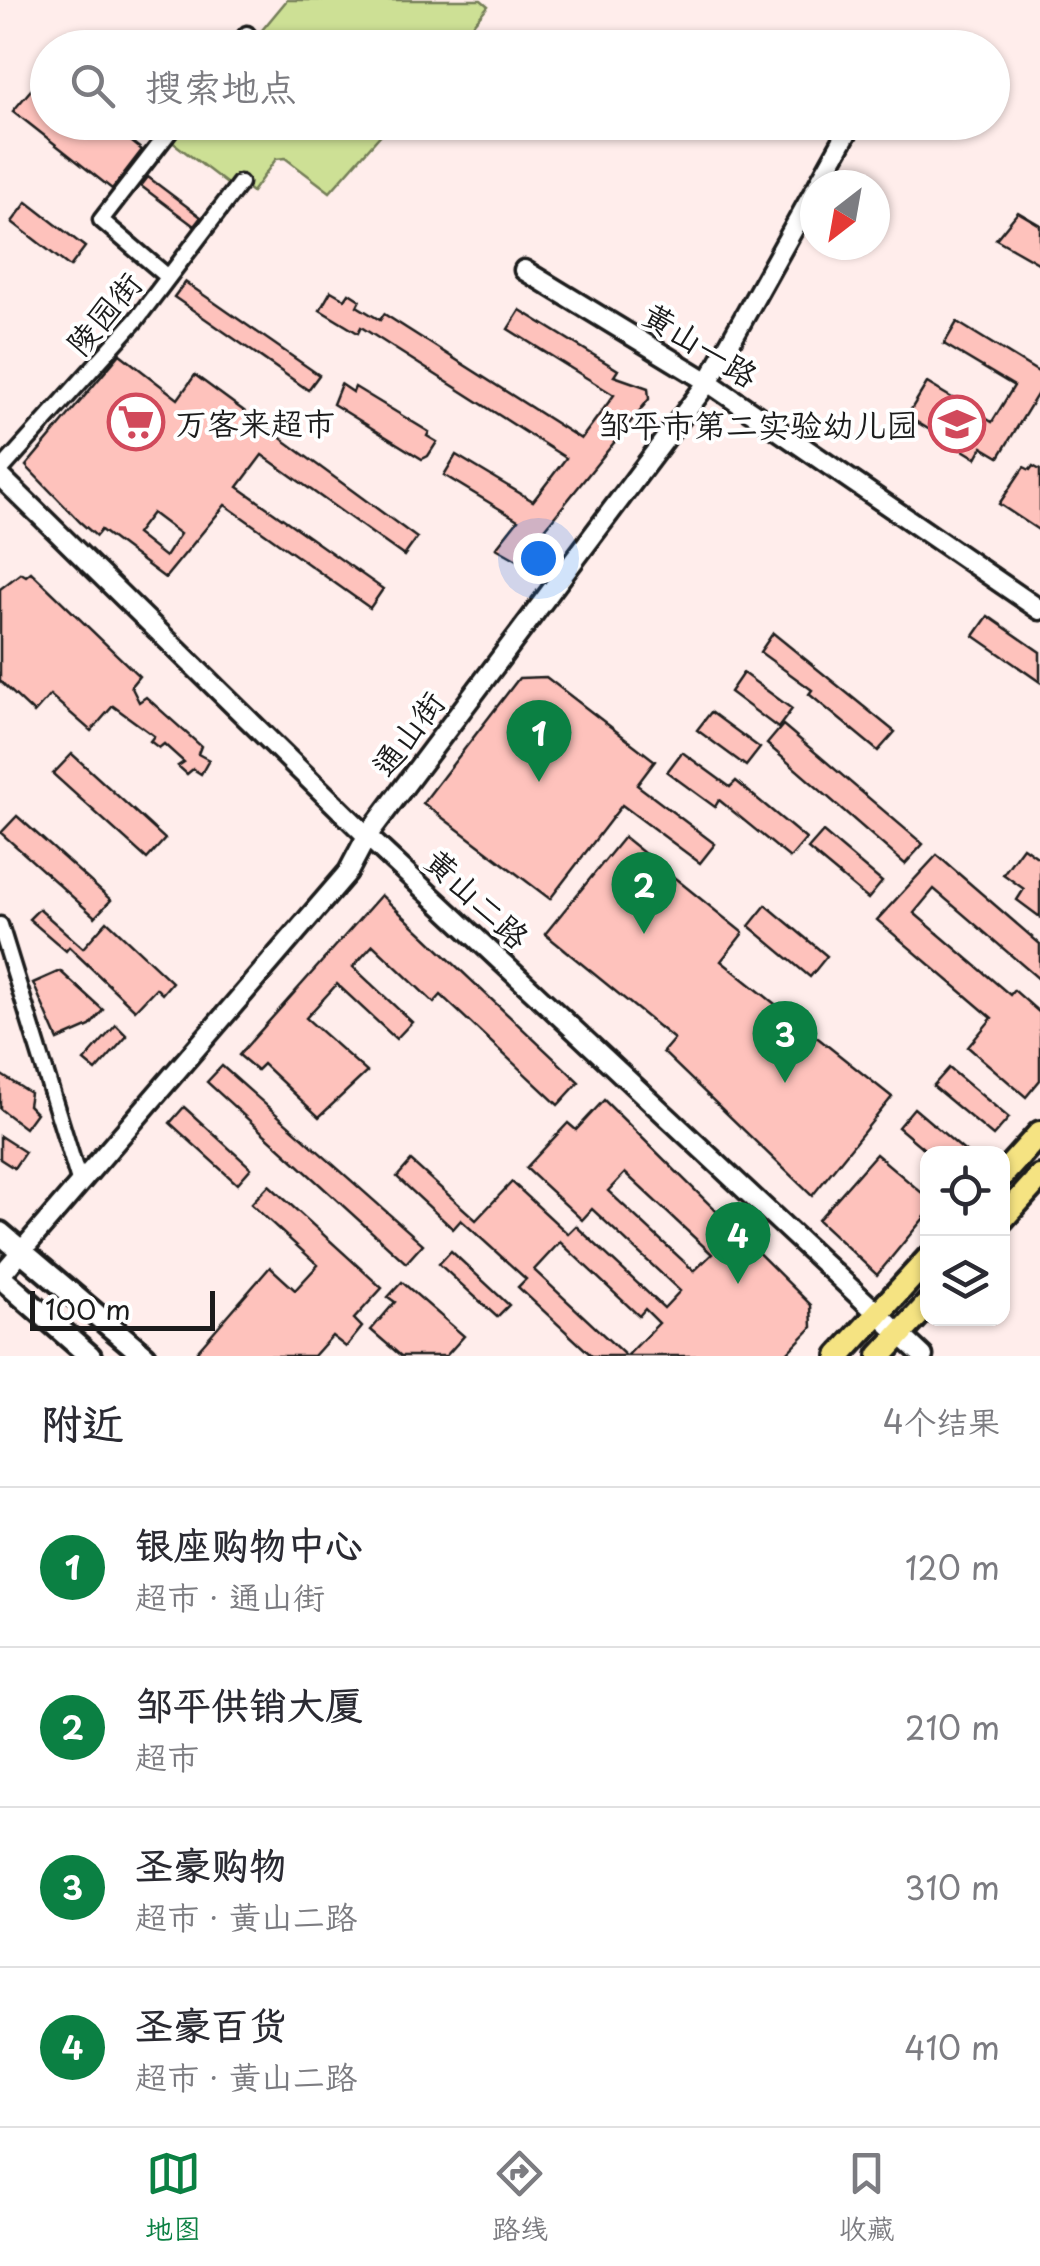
<!DOCTYPE html>
<html lang="zh">
<head>
<meta charset="utf-8">
<style>
	body { margin:0; font-family:"Playpen Sans","LXGW WenKai TC",sans-serif; background:#f7f7f7; color:#2b2b33 }
	.controls { position:absolute; right:30px; bottom:30px; display:grid; overflow:hidden; border-radius:20px; box-shadow:0 2px 8px #0004 }
	.controls button { width:90px; height:90px; display:grid; place-items:center; padding:0; border:0; border-bottom:2px solid #e1e1e2; background:#fff; color:#2b2b33; font:50px sans-serif }
	.compass { position:absolute; left:800px; top:170px; width:90px; height:90px; border-radius:50%; background:#fff; box-shadow:0 2px 8px #0004; rotate:211deg }
	.scale { position:absolute; left:30px; bottom:25px; width:185px; box-sizing:border-box; padding-left:10px; border:5px solid #1c1c1c; border-top:0; font-size:28px; line-height:35px; white-space:nowrap; color:#1c1c1c; -webkit-text-stroke:8px #fff; paint-order:stroke }
	.you { position:absolute; left:538px; top:558px; width:35px; height:35px; margin:-25px; border:8px solid #fff; border-radius:50%; background:#1a73e8; box-shadow:0 0 0 15px #1a73e833 }
	.badge { display:grid; place-items:center; width:65px; height:65px; border-radius:50%; background:#0b8043; color:#fff; font-size:32px; font-weight:700 }
	.pin { position:absolute; translate:-50% -82px; filter:drop-shadow(0 2px 5px #0008) }
	.pin::after { content:''; position:absolute; top:52px; width:35px; height:30px; background:inherit; clip-path:polygon(0 0,100% 0,50% 100%) }
	.list { margin:0; padding:0; list-style:none }
	h2 { display:flex; justify-content:space-between; align-items:center; height:130px; margin:0; padding:0 40px; font-size:42px }
	h2 small { font-size:32px; font-weight:400; color:#7c7c81 }
	.list li { display:grid; grid-template-columns:65px 1fr auto; gap:30px; align-items:center; box-sizing:border-box; height:160px; padding:0 40px; border-top:2px solid #e1e1e2 }
	.list b { display:block; font-size:38px; white-space:nowrap }
	.list p { margin:0; font-size:32px; white-space:nowrap; color:#7c7c81 }
	.list em { font-size:32px; font-style:normal; color:#7c7c81 }
	.icon { flex:none; width:55px; height:55px; fill:none; stroke:currentColor; stroke-width:2; stroke-linecap:round; stroke-linejoin:round }
	.map { position:relative; flex:none; width:1040px; height:1356px; overflow:hidden }
	.search { position:absolute; background:#fff; box-shadow:0 2px 8px #0004; left:30px; right:30px; top:30px; height:110px; display:flex; align-items:center; gap:25px; box-sizing:border-box; padding:0 35px; border-radius:55px; color:#7c7c81; font-size:38px }
	.sheet { height:770px; background:#fff }
	nav { display:flex; justify-content:space-around; align-items:center; box-sizing:border-box; height:140px; border-top:2px solid #e1e1e2; background:#fff; font-size:28px; color:#7c7c81 }
	nav a { display:grid; justify-items:center; gap:5px }
	nav .on { color:#0b8043 }
	.map>svg:first-child { display:block }
</style>
</head>
<body>
<div class="map">
<svg width="1040" height="1356" viewBox="0 0 1040 1356">
	<rect width="100%" height="100%" fill="#ffedeb"/>
	<filter id="ink" filterUnits="userSpaceOnUse"><feTurbulence type="fractalNoise" baseFrequency=".01" numOctaves="2"/><feDisplacementMap in="SourceGraphic" scale="20" xChannelSelector="R" yChannelSelector="G"/><feConvolveMatrix kernelMatrix="1 2 1 2 8 2 1 2 1" color-interpolation-filters="sRGB"/></filter>
	<g filter="url(#ink)">
		<g fill="#cde095" stroke="#747e58" stroke-width="2.5">
			<path d="M 287,0 L 481,0 L 488,6 L 454,47 L 248,47 Z"/>
			<path d="M 186,123 L 391,123 L 330,192 L 285,158 L 276,159 L 252,192 L 236,179 L 230,186 L 171,141 Z"/>
		</g>
		<g fill="#fec2bc" stroke="#1c1c1c" stroke-width="2.5" fill-rule="evenodd">
			<path d="M 48,70 L 48,122 L 107,122 L 142,150 L 112,189 L 13,111 Z"/>
			<path d="M 148,177 L 201,217 L 194,226 L 141,186 Z"/>
			<path d="M 27,202 L 85,247 L 70,267 L 12,222 Z"/>
			<path d="M 1018,212 L 1040,225 L 1040,264 L 996,239 Z"/>
			<path d="M 185,282 L 319,375 L 308,390 L 174,297 Z"/>
			<path d="M 331,291 L 345,299 L 349,293 L 360,300 L 357,306 L 380,320 L 384,314 L 581,439 L 614,395 L 508,329 L 520,310 L 618,370 L 614,376 L 648,388 L 649,399 L 519,561 L 496,548 L 518,520 L 444,475 L 456,455 L 533,501 L 566,458 L 361,327 L 358,333 L 320,310 Z"/>
			<path d="M 957,322 L 1040,373 L 1040,390 L 999,457 L 982,447 L 976,458 L 907,416 L 927,383 L 992,422 L 1014,386 L 944,344 Z"/>
			<path d="M 120,354 L 178,399 L 195,375 L 417,538 L 404,556 L 262,455 L 238,487 L 383,589 L 370,608 L 225,505 L 165,578 L 101,530 L 96,536 L 80,522 L 26,466 ZM 152,513 L 180,534 L 165,557 L 136,534 Z"/>
			<path d="M 341,384 L 353,392 L 355,387 L 429,432 L 427,436 L 437,442 L 428,456 L 422,459 L 333,404 Z"/>
			<path d="M 1033,466 L 1040,470 L 1040,531 L 999,504 L 1024,467 L 1030,470 Z"/>
			<path d="M 31,572 L 139,676 L 131,686 L 139,702 L 146,697 L 201,746 L 198,754 L 209,760 L 201,774 L 193,769 L 187,774 L 178,766 L 184,762 L 164,744 L 159,748 L 150,741 L 154,736 L 113,706 L 91,731 L 50,695 L 34,713 L 0,681 L 0,589 L 21,573 L 26,576 Z"/>
			<path d="M 988,616 L 1040,652 L 1040,682 L 974,636 Z"/>
			<path d="M 773,633 L 895,732 L 878,751 L 809,694 L 812,690 L 760,652 Z"/>
			<path d="M 743,673 L 792,709 L 778,728 L 730,692 Z"/>
			<path d="M 546,677 L 655,761 L 637,785 L 715,844 L 700,863 L 622,805 L 550,899 L 423,803 L 519,678 Z"/>
			<path d="M 711,712 L 760,748 L 746,766 L 697,730 Z"/>
			<path d="M 783,725 L 923,844 L 905,864 L 767,744 Z"/>
			<path d="M 682,752 L 730,787 L 736,781 L 806,839 L 790,858 L 719,800 L 715,807 L 667,772 Z"/>
			<path d="M 72,754 L 165,839 L 147,859 L 53,774 Z"/>
			<path d="M 17,816 L 111,900 L 95,917 L 1,833 Z"/>
			<path d="M 823,832 L 882,882 L 868,899 L 808,849 Z"/>
			<path d="M 624,837 L 743,933 L 721,961 L 892,1097 L 812,1196 L 663,1052 L 674,1039 L 545,934 Z"/>
			<path d="M 1023,847 L 1040,859 L 1040,917 L 1017,900 L 1024,889 L 1003,874 Z"/>
			<path d="M 937,855 L 1040,944 L 1040,980 L 934,889 L 914,913 L 1010,995 L 1014,990 L 1040,1013 L 1040,1080 L 1026,1097 L 968,1047 L 992,1018 L 877,920 Z"/>
			<path d="M 381,895 L 579,1082 L 558,1105 L 441,995 L 434,1003 L 373,945 L 353,967 L 412,1022 L 396,1039 L 337,984 L 306,1018 L 367,1072 L 319,1117 L 263,1064 L 257,1070 L 239,1055 Z"/>
			<path d="M 766,905 L 827,956 L 810,977 L 749,926 Z"/>
			<path d="M 39,909 L 83,948 L 107,921 L 172,982 L 162,994 L 156,988 L 135,1010 L 69,947 L 66,951 L 29,919 Z"/>
			<path d="M 60,971 L 103,1010 L 90,1026 L 58,1040 L 33,983 Z"/>
			<path d="M 116,1025 L 127,1036 L 96,1071 L 84,1061 Z"/>
			<path d="M 222,1066 L 423,1244 L 406,1263 L 207,1082 Z"/>
			<path d="M 949,1068 L 1009,1118 L 993,1136 L 933,1086 Z"/>
			<path d="M 0,1074 L 30,1093 L 28,1105 L 36,1113 L 25,1128 L 0,1109 Z"/>
			<path d="M 604,1100 L 811,1305 L 812,1327 L 784,1356 L 627,1356 L 659,1323 L 645,1309 L 639,1316 L 560,1242 L 534,1270 L 626,1356 L 592,1356 L 518,1287 L 526,1279 L 461,1220 L 453,1229 L 397,1177 L 411,1161 L 476,1220 L 512,1182 L 568,1234 L 576,1226 L 664,1308 L 680,1291 L 592,1209 L 582,1220 L 526,1168 L 568,1123 L 576,1130 ZM 625,1173 L 712,1254 L 694,1271 L 608,1191 Z"/>
			<path d="M 184,1107 L 251,1168 L 237,1184 L 170,1123 Z"/>
			<path d="M 914,1108 L 968,1154 L 930,1154 L 898,1127 Z"/>
			<path d="M 0,1136 L 25,1152 L 14,1168 L 0,1159 Z"/>
			<path d="M 876,1154 L 928,1198 L 928,1213 L 877,1275 L 818,1220 Z"/>
			<path d="M 269,1185 L 382,1288 L 354,1319 L 362,1327 L 346,1347 L 332,1336 L 314,1356 L 203,1356 L 197,1351 L 270,1267 L 295,1290 L 318,1265 L 251,1204 Z"/>
			<path d="M 451,1251 L 509,1305 L 497,1317 L 439,1264 Z"/>
			<path d="M 402,1282 L 464,1336 L 446,1356 L 401,1356 L 371,1330 L 395,1302 L 388,1297 Z"/>
		</g>
		<g fill="none" stroke-linecap="round" stroke-linejoin="round">
			<g stroke="#1c1c1c" stroke-width="21">
				<g id="minor">
					<path d="M 236,48 L 247,34"/>
					<path d="M 168,277 L 101,220 L 177,122"/>
					<path d="M 0,471 L 136,320 L 240,183"/>
					<path d="M 0,925 L 79,1181"/>
				</g>
			</g>
			<g stroke="#1c1c1c" stroke-width="25">
				<g id="tertiary">
					<path d="M 818,185 L 853,122"/>
					<path d="M 524,270 L 708,382 L 1040,610"/>
					<path d="M 0,476 L 367,836 L 923,1356"/>
					<path d="M 0,1276 L 348,872 L 367,836 L 708,382 L 815,190"/>
				</g>
			</g>
			<g stroke="#1c1c1c" stroke-width="28">
				<g id="secondary">
					<path d="M 0,1233 L 145,1356"/>
					<path d="M 0,1277 L 90,1356"/>
				</g>
			</g>
			<g stroke="#1c1c1c" stroke-width="30">
				<g id="primary">
					<path d="M 1002,1175 L 1040,1133"/>
					<path d="M 1002,1219 L 1040,1177"/>
					<path d="M 839,1356 L 928,1259"/>
					<path d="M 880,1356 L 928,1304"/>
				</g>
			</g>
			<use href="#minor" stroke="#fff" stroke-width="14"/>
			<use href="#tertiary" stroke="#fff" stroke-width="18"/>
			<use href="#secondary" stroke="#fff" stroke-width="20"/>
			<use href="#primary" stroke="#f5e382" stroke-width="22"/>
		</g>
	</g>
	<defs>
		<g id="supermarket-ring" transform="scale(2.875)"><circle r="9.5" fill="#fff" stroke="#d1495b" stroke-width="1.5"/><path d="M-6-5.5h2.5l.6 2H6L4.5 2H-2.5L-4.4-4H-6ZM-1.5 3.2a1.3 1.3 0 1 0 .1 0ZM3 3.2a1.3 1.3 0 1 0 .1 0Z" fill="#d1495b"/></g>
		<g id="school-ring" transform="scale(2.875)"><circle r="9.5" fill="#fff" stroke="#d1495b" stroke-width="1.5"/><path d="M0-5L7-2L0 1L-7-2ZM-4 1L0 2.5L4 1V4Q0 6-4 4Z" fill="#d1495b"/></g>
	</defs>
	<g fill-rule="evenodd">
		<use href="#supermarket-ring" x="136" y="422"/>
		<use href="#school-ring" x="957" y="424"/>
	</g>
	<g text-anchor="middle" dominant-baseline="central" stroke-width="8" stroke-linejoin="round" paint-order="stroke">
		<g font-size="32" fill="#1c1c1c" stroke="#fff">
			<text transform="translate(103 313) rotate(-50)">陵园街</text>
			<text transform="translate(701 344) rotate(32)">黄山一路</text>
			<text transform="translate(407 733) rotate(-53)">通山街</text>
			<text transform="translate(478 898) rotate(43)">黄山二路</text>
		</g>
		<g font-size="32" fill="#1c1c1c" stroke="#fff" text-anchor="start">
			<text x="175" y="422">万客来超市</text>
			<text x="918" y="424" text-anchor="end">邹平市第二实验幼儿园</text>
		</g>
	</g>
</svg>
<div class="controls">
<button><svg class="icon" aria-label="locate" viewBox="0 0 24 24"><circle cx="12" cy="12" r="6"/><path d="M12 2v4M12 18v4M2 12h4M18 12h4"/></svg></button>
<button><svg class="icon" aria-label="layers" viewBox="0 0 24 24"><path d="M12 4l9 5-9 5-9-5zM3 14l9 5 9-5"/></svg></button>
</div>
<svg class="compass" viewBox="-18 -18 36 36"><path d="M0-13l5 13h-10z" fill="#e53935"/><path d="M0 13l5-13h-10z" fill="#7c7c81"/></svg>
<div class="scale">100 m</div>
<div class="you"></div>
<div class="pin badge" style="left:539px;top:782px">1</div>
<div class="pin badge" style="left:644px;top:934px">2</div>
<div class="pin badge" style="left:785px;top:1083px">3</div>
<div class="pin badge" style="left:738px;top:1284px">4</div>
<div class="search"><svg class="icon" aria-label="search" viewBox="0 0 24 24"><circle cx="10" cy="10" r="6"/><path d="M15 15l6 6"/></svg>搜索地点</div>
</div>
<section class="sheet">
<h2>附近<small>4个结果</small></h2>
<ul class="list">
<li><span class="badge">1</span><div><b>银座购物中心</b><p>超市 · 通山街</p></div><em>120 m</em></li>
<li><span class="badge">2</span><div><b>邹平供销大厦</b><p>超市</p></div><em>210 m</em></li>
<li><span class="badge">3</span><div><b>圣豪购物</b><p>超市 · 黄山二路</p></div><em>310 m</em></li>
<li><span class="badge">4</span><div><b>圣豪百货</b><p>超市 · 黄山二路</p></div><em>410 m</em></li>
</ul>
</section>
<nav>
<a class="on"><svg class="icon" aria-label="map" viewBox="0 0 24 24"><path d="M3 6l6-2 6 2 6-2v14l-6 2-6-2-6 2zM9 4v14M15 6v14"/></svg>地图</a>
<a><svg class="icon" aria-label="directions" viewBox="0 0 24 24"><path d="M12 3l9 9-9 9-9-9zM9 14v-3h6M13 9l2 2-2 2"/></svg>路线</a>
<a><svg class="icon" aria-label="saved" viewBox="0 0 24 24"><path d="M7 4h10v16l-5-4-5 4z"/></svg>收藏</a>
</nav>
</body>
</html>
